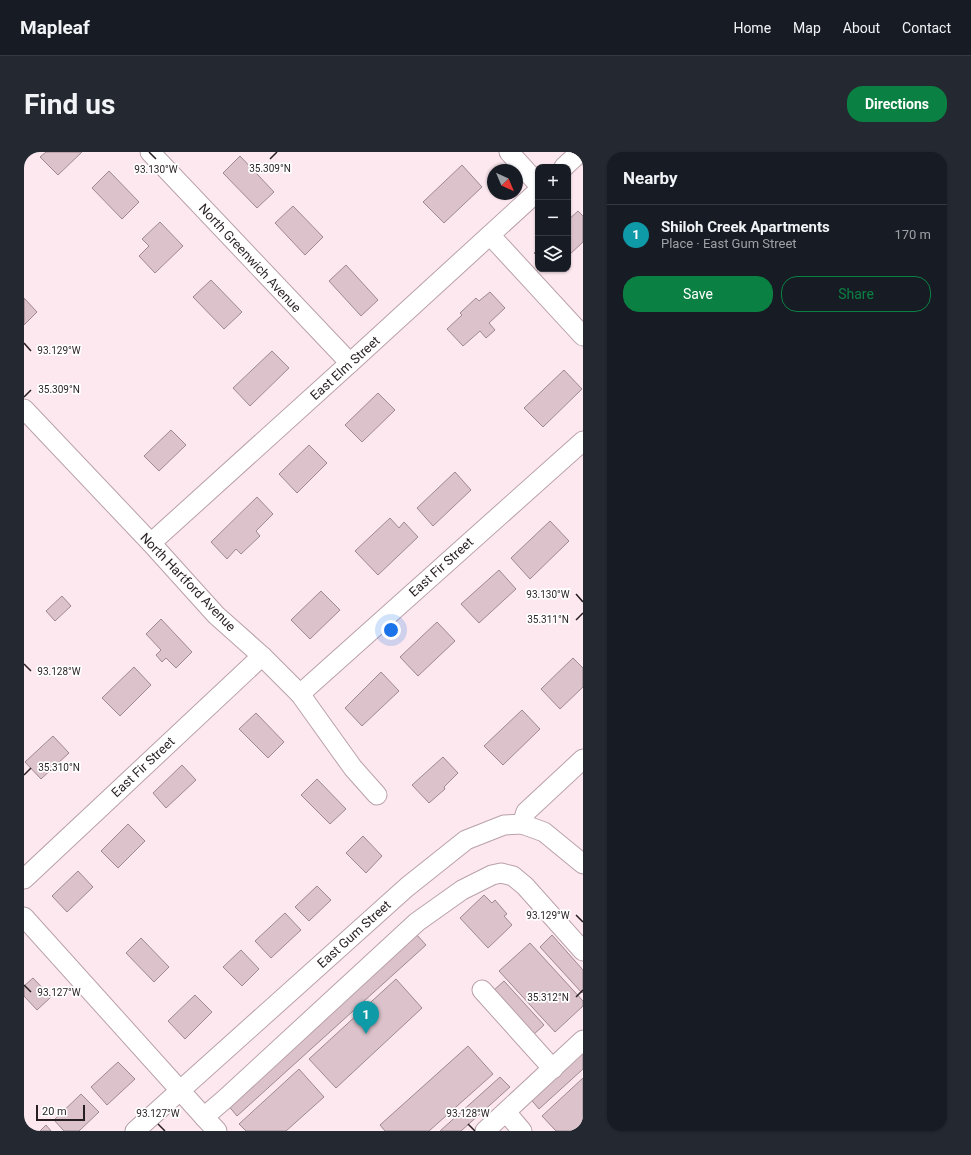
<!DOCTYPE html>
<html lang="en">
<head>
<meta charset="utf-8">
<style>
	body { margin:0; font-family:Roboto,sans-serif; background:#242831; color:#f1f3f6 }
	.controls { position:absolute; right:12px; top:12px; display:grid; overflow:hidden; border-radius:8px; box-shadow:0 1px 3px #0004 }
	.controls button { width:36px; height:36px; display:grid; place-items:center; padding:0; border:0; border-bottom:1px solid #363941; background:#171b24; color:#f1f3f6; font:20px sans-serif }
	.compass { position:absolute; left:463px; top:12px; width:36px; height:36px; border-radius:50%; background:#171b24; box-shadow:0 1px 3px #0004; rotate:136deg }
	.scale { position:absolute; left:12px; bottom:10px; width:49px; box-sizing:border-box; padding-left:4px; border:2px solid #281f22; border-top:0; font-size:11px; line-height:14px; white-space:nowrap; color:#281f22; -webkit-text-stroke:3px #fff; paint-order:stroke }
	.you { position:absolute; left:367px; top:478px; width:14px; height:14px; margin:-10px; border:3px solid #fff; border-radius:50%; background:#1a73e8; box-shadow:0 0 0 6px #1a73e833 }
	.badge { display:grid; place-items:center; width:26px; height:26px; border-radius:50%; background:#0b8043; color:#fff; font-size:13px; font-weight:700 }
	.pin { position:absolute; translate:-50% -33px; filter:drop-shadow(0 1px 2px #0008) }
	.pin::after { content:''; position:absolute; top:21px; width:14px; height:12px; background:inherit; clip-path:polygon(0 0,100% 0,50% 100%) }
	.list { margin:0; padding:0; list-style:none }
	h2 { display:flex; justify-content:space-between; align-items:center; height:52px; margin:0; padding:0 16px; font-size:17px }
	h2 small { font-size:13px; font-weight:400; color:#9ea1a6 }
	.list li { display:grid; grid-template-columns:26px 1fr auto; gap:12px; align-items:center; box-sizing:border-box; height:60px; padding:0 16px; border-top:1px solid #363941 }
	.list b { display:block; font-size:15px; white-space:nowrap }
	.list p { margin:0; font-size:13px; white-space:nowrap; color:#9ea1a6 }
	.list em { font-size:13px; font-style:normal; color:#9ea1a6 }
	.actions { display:flex; gap:8px; padding:12px 16px }
	.actions a { flex:1; padding:9px 0; border:1px solid #0b8043; border-radius:16px; text-align:center; font-size:14px; color:#0b8043 }
	.actions .main { background:#0b8043; color:#fff }
	.icon { flex:none; width:22px; height:22px; fill:none; stroke:currentColor; stroke-width:2; stroke-linecap:round; stroke-linejoin:round }
	.map { position:relative; flex:none; width:559px; height:979px; overflow:hidden; border-radius:16px }
	header { display:flex; align-items:center; gap:24px; box-sizing:border-box; height:56px; padding:0 20px; background:#171b24; border-bottom:1px solid #363941 }
	header strong { font-size:19px }
	nav { display:flex; gap:22px; margin-inline-start:auto; font-size:14px }
	.intro { display:flex; align-items:center; justify-content:space-between; box-sizing:border-box; height:96px; padding:0 24px }
	h1 { margin:0; font-size:28px }
	.button { padding:10px 18px; border-radius:16px; background:#0b8043; color:#fff; font-size:14px; font-weight:700 }
	main { display:flex; gap:24px; padding:0 24px }
	aside { flex:1; background:#171b24; border-radius:16px; box-shadow:0 1px 3px #0004 }
	.map>svg:first-child { display:block }
</style>
</head>
<body>
<header>
<strong>Mapleaf</strong>
<nav><a>Home</a><a>Map</a><a>About</a><a>Contact</a></nav>
</header>
<div class="intro"><h1>Find us</h1><a class="button">Directions</a></div>
<main>
<div class="map">
<svg width="559" height="979" viewBox="0 0 559 979">
	<rect width="100%" height="100%" fill="#fce8ee"/>
	<g fill="#dcc3cb" stroke="#9f888f">
		<path d="M 22,0 L 58,0 L 34,23 L 16,5 Z"/>
		<path d="M 216,4 L 250,40 L 233,56 L 199,21 Z"/>
		<path d="M 438,13 L 458,35 L 420,71 L 399,50 Z"/>
		<path d="M 85,19 L 115,50 L 98,67 L 68,36 Z"/>
		<path d="M 269,54 L 299,85 L 281,103 L 251,71 Z"/>
		<path d="M 554,59 L 559,64 L 559,90 L 544,104 L 544,68 Z"/>
		<path d="M 136,70 L 159,94 L 131,121 L 115,104 L 125,94 L 118,87 Z"/>
		<path d="M 514,97 L 514,105 L 510,101 Z"/>
		<path d="M 322,113 L 354,148 L 337,164 L 305,129 Z"/>
		<path d="M 187,128 L 218,160 L 200,177 L 169,145 Z"/>
		<path d="M 466,140 L 481,156 L 465,171 L 471,178 L 462,186 L 456,179 L 439,194 L 423,177 L 438,163 L 436,161 L 452,146 L 455,149 Z"/>
		<path d="M 0,146 L 13,160 L 0,173 Z"/>
		<path d="M 248,199 L 265,216 L 226,254 L 209,236 Z"/>
		<path d="M 540,218 L 558,237 L 519,275 L 500,256 Z"/>
		<path d="M 354,241 L 371,258 L 338,290 L 321,273 Z"/>
		<path d="M 147,278 L 162,293 L 135,319 L 120,304 Z"/>
		<path d="M 285,293 L 303,311 L 273,341 L 255,322 Z"/>
		<path d="M 431,320 L 447,338 L 409,374 L 393,356 Z"/>
		<path d="M 233,345 L 249,362 L 232,379 L 236,384 L 217,402 L 212,397 L 203,407 L 187,390 Z"/>
		<path d="M 366,366 L 375,376 L 380,370 L 394,385 L 354,423 L 331,399 Z"/>
		<path d="M 526,369 L 545,389 L 506,427 L 487,406 Z"/>
		<path d="M 475,418 L 492,437 L 455,471 L 437,452 Z"/>
		<path d="M 297,439 L 316,458 L 286,487 L 267,468 Z"/>
		<path d="M 38,444 L 47,454 L 31,469 L 22,459 Z"/>
		<path d="M 137,467 L 168,500 L 152,516 L 142,506 L 138,510 L 132,503 L 137,498 L 122,482 Z"/>
		<path d="M 413,470 L 431,489 L 394,524 L 376,505 Z"/>
		<path d="M 549,506 L 559,516 L 559,535 L 536,557 L 517,537 Z"/>
		<path d="M 110,515 L 127,533 L 96,564 L 78,546 Z"/>
		<path d="M 357,520 L 375,539 L 338,574 L 321,556 Z"/>
		<path d="M 498,558 L 516,577 L 479,613 L 460,594 Z"/>
		<path d="M 232,561 L 260,590 L 244,606 L 215,577 Z"/>
		<path d="M 29,584 L 45,601 L 17,627 L 1,610 Z"/>
		<path d="M 419,605 L 434,621 L 420,635 L 421,637 L 405,651 L 388,633 Z"/>
		<path d="M 158,613 L 172,628 L 142,656 L 129,641 Z"/>
		<path d="M 293,627 L 322,657 L 306,672 L 277,643 Z"/>
		<path d="M 104,672 L 121,689 L 94,716 L 77,699 Z"/>
		<path d="M 339,684 L 358,704 L 342,721 L 322,701 Z"/>
		<path d="M 54,719 L 69,735 L 43,760 L 28,744 Z"/>
		<path d="M 293,734 L 307,748 L 285,769 L 271,755 Z"/>
		<path d="M 460,743 L 468,751 L 471,748 L 483,762 L 480,764 L 488,773 L 464,796 L 436,766 Z"/>
		<path d="M 261,761 L 277,778 L 247,806 L 231,789 Z"/>
		<path d="M 392,782 L 402,793 L 213,964 L 203,952 Z"/>
		<path d="M 528,783 L 559,818 L 559,840 L 558,841 L 516,795 Z"/>
		<path d="M 117,786 L 145,815 L 130,830 L 102,801 Z"/>
		<path d="M 506,791 L 559,849 L 559,854 L 531,880 L 475,819 Z"/>
		<path d="M 217,798 L 235,817 L 218,834 L 199,815 Z"/>
		<path d="M 9,826 L 27,845 L 13,858 L 0,844 L 0,834 Z"/>
		<path d="M 372,827 L 398,856 L 312,936 L 285,907 Z"/>
		<path d="M 480,829 L 520,873 L 509,883 L 469,839 Z"/>
		<path d="M 171,843 L 188,860 L 161,887 L 144,869 Z"/>
		<path d="M 559,893 L 559,917 L 515,957 L 504,944 Z"/>
		<path d="M 444,894 L 469,922 L 405,979 L 361,979 L 356,973 Z"/>
		<path d="M 94,910 L 111,927 L 83,953 L 67,935 Z"/>
		<path d="M 275,917 L 300,945 L 262,979 L 222,979 L 215,972 Z"/>
		<path d="M 476,925 L 486,935 L 437,979 L 416,979 Z"/>
		<path d="M 559,926 L 559,976 L 555,979 L 532,979 L 518,964 Z"/>
		<path d="M 57,942 L 75,960 L 55,979 L 40,979 L 30,968 Z"/>
		<path d="M 22,973 L 27,979 L 16,979 Z"/>
	</g>
	<g fill="none" stroke-linecap="round" stroke-linejoin="round">
		<g stroke="#b9a1a8" stroke-width="21">
			<g id="minor">
				<path d="M 126,0 L 326,211"/>
				<path d="M 485,0 L 514,32"/>
				<path d="M 540,15 L 556,0"/>
				<path d="M 466,83 L 559,184"/>
				<path d="M 0,257 L 127,391 L 192,463 L 238,504 L 276,542 L 329,616 L 353,643"/>
				<path d="M 127,391 L 326,211 L 514,39"/>
				<path d="M 276,542 L 559,289"/>
				<path d="M 498,672 L 520,680 L 559,712"/>
				<path d="M 0,727 L 238,504"/>
				<path d="M 0,765 L 180,965"/>
				<path d="M 458,838 L 529,917"/>
				<path d="M 482,960 L 498,979"/>
				<path d="M 111,979 L 383,735 L 442,688 L 480,673 L 498,672 L 502,660 L 559,607"/>
				<path d="M 193,979 L 180,965 L 201,947 L 393,770 L 438,738 L 468,723 L 477,721 L 489,724 L 501,734 L 559,799"/>
				<path d="M 461,979 L 559,888"/>
			</g>
		</g>
		<use href="#minor" stroke="#fff" stroke-width="19"/>
	</g>
	<path fill="none" stroke="#281f22" stroke-width="1.5" d="M 125,0 L 132,7M 246,7 L 253,0M 0,191 L 7,199M 0,245 L 7,238M 552,442 L 559,450M 552,468 L 559,461M 0,512 L 7,519M 0,623 L 7,616M 552,763 L 559,770M 0,833 L 7,840M 552,845 L 559,838M 134,972 L 141,979M 444,972 L 451,979"/>
	<g text-anchor="middle" dominant-baseline="central" stroke-width="3.5" stroke-linejoin="round" paint-order="stroke">
		<g font-size="13" fill="#281f22" stroke="#fff">
			<text transform="translate(226 106) rotate(47)">North Greenwich Avenue</text>
			<text transform="translate(321 216) rotate(-42)">East Elm Street</text>
			<text transform="translate(417 415) rotate(-42)">East Fir Street</text>
			<text transform="translate(164 430) rotate(46)">North Hartford Avenue</text>
			<text transform="translate(119 615) rotate(-43)">East Fir Street</text>
			<text transform="translate(330 782) rotate(-42)">East Gum Street</text>
		</g>
	</g>
	<g font-size="10" text-anchor="middle" fill="#281f22" stroke="#fff" stroke-width="3.5" stroke-linejoin="round" paint-order="stroke">
		<text x="246" y="20">35.309°N</text>
		<text x="132" y="21">93.130°W</text>
		<text x="35" y="202">93.129°W</text>
		<text x="35" y="241">35.309°N</text>
		<text x="524" y="446">93.130°W</text>
		<text x="524" y="471">35.311°N</text>
		<text x="35" y="523">93.128°W</text>
		<text x="35" y="619">35.310°N</text>
		<text x="524" y="767">93.129°W</text>
		<text x="35" y="844">93.127°W</text>
		<text x="524" y="849">35.312°N</text>
		<text x="134" y="965">93.127°W</text>
		<text x="444" y="965">93.128°W</text>
	</g>
</svg>
<div class="controls">
<button>+</button>
<button>−</button>
<button><svg class="icon" aria-label="layers" viewBox="0 0 24 24"><path d="M12 4l9 5-9 5-9-5zM3 14l9 5 9-5"/></svg></button>
</div>
<svg class="compass" viewBox="-18 -18 36 36"><path d="M0-13l5 13h-10z" fill="#e53935"/><path d="M0 13l5-13h-10z" fill="#9ea1a6"/></svg>
<div class="scale">20 m</div>
<div class="you"></div>
<div class="pin badge" style="left:342px;top:882px;background:#0f9aa8">1</div>
</div>
<aside>
<h2>Nearby<small></small></h2>
<ul class="list">
<li><span class="badge" style="background:#0f9aa8">1</span><div><b>Shiloh Creek Apartments</b><p>Place · East Gum Street</p></div><em>170 m</em></li>
</ul>
<div class="actions"><a class="main">Save</a><a>Share</a></div>
</aside>
</main>
</body>
</html>
